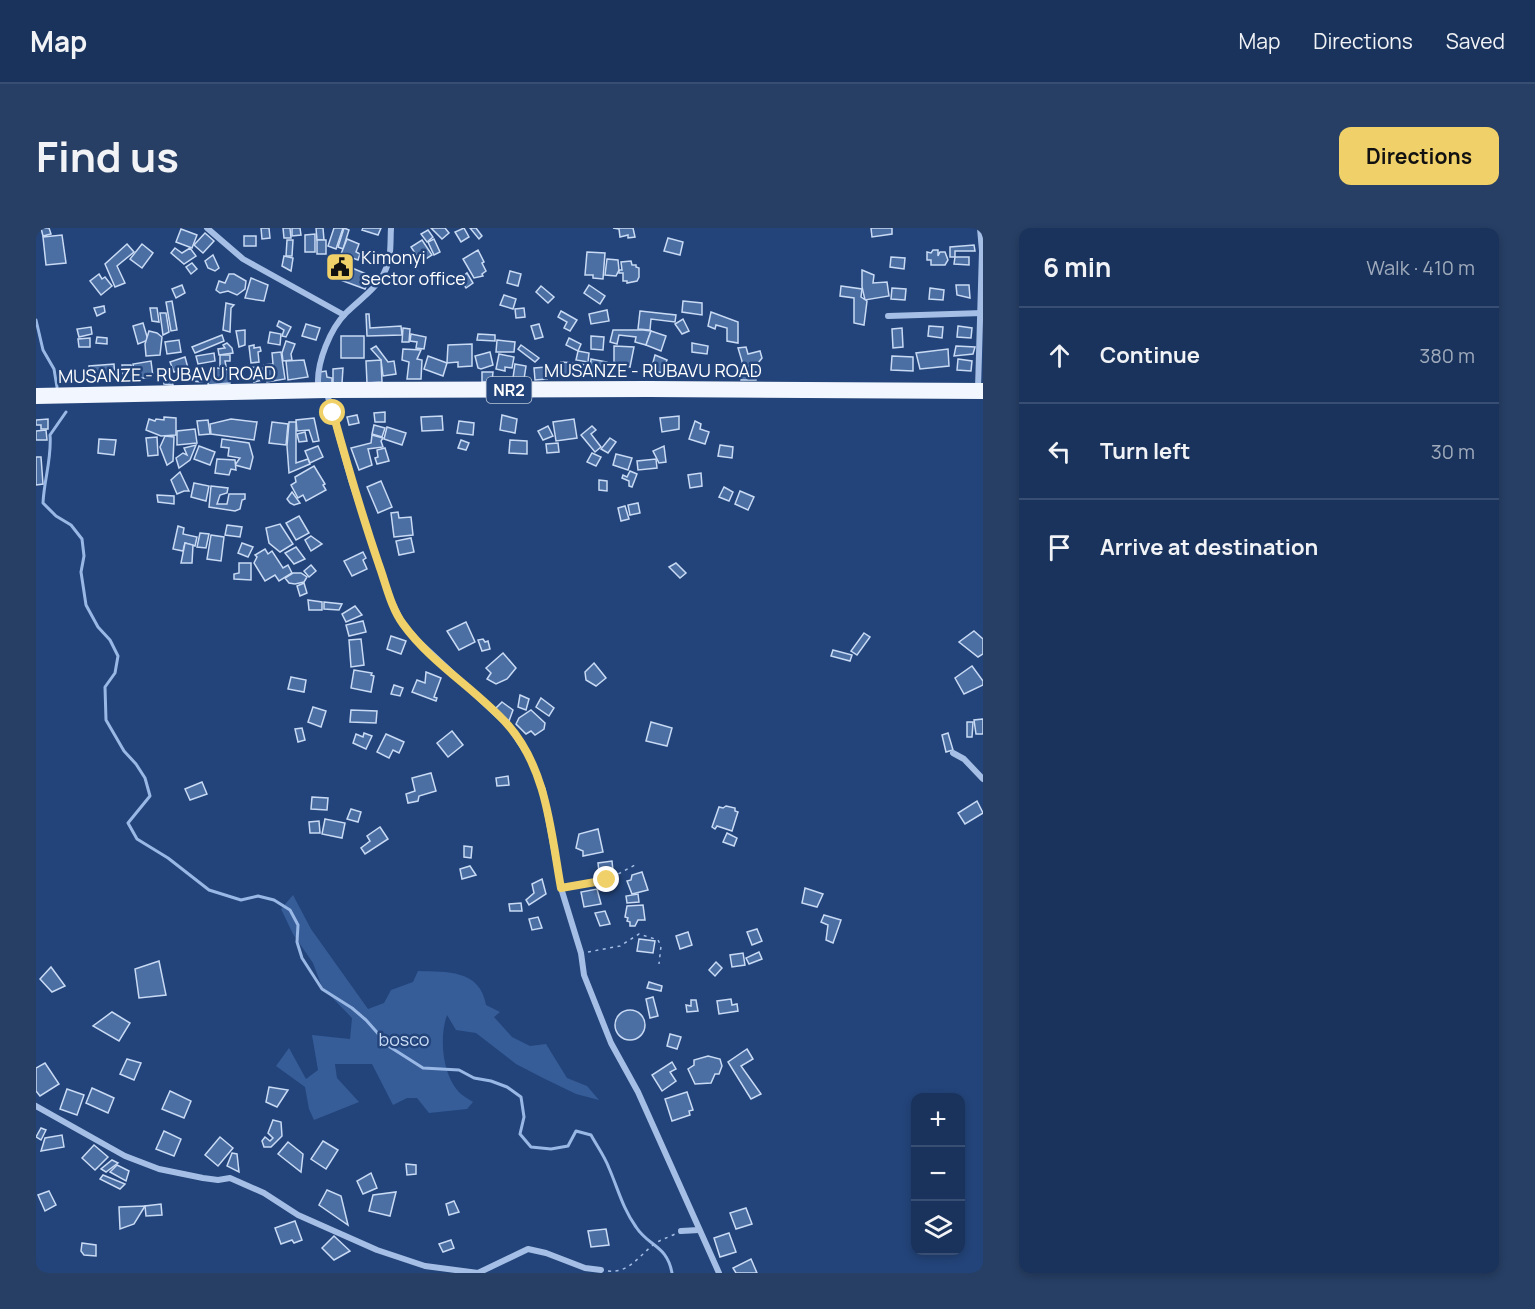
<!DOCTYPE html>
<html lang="en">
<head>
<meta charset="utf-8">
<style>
	body { margin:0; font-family:Manrope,sans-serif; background:#273f65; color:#f1f3f6 }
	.controls { position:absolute; right:18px; bottom:18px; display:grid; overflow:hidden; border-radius:12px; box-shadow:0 3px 9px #0003 }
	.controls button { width:54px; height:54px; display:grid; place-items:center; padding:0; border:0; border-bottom:2px solid #384e72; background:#1a335c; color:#f1f3f6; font:30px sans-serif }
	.stop { position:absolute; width:18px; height:18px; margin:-14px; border:4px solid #f0d068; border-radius:50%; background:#fff }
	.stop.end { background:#f0d068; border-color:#fff; box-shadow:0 2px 6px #0008 }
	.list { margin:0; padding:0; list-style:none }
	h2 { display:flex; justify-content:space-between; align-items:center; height:78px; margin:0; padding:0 24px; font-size:26px }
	h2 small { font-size:20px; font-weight:400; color:#9faabb }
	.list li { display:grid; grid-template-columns:39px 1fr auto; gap:18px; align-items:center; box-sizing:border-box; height:96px; padding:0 24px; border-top:2px solid #384e72 }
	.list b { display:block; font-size:22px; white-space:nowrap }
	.list em { font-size:20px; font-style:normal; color:#9faabb }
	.icon { flex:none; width:33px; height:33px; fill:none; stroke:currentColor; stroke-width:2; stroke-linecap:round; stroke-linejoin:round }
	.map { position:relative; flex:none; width:947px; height:1045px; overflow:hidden; border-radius:12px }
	header { display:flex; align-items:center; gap:36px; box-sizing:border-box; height:84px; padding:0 30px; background:#1a335c; border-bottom:2px solid #384e72 }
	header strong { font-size:28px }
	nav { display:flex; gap:33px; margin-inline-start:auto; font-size:21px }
	.intro { display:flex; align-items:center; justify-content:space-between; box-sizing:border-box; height:144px; padding:0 36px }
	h1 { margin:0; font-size:42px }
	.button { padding:15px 27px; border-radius:12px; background:#f0d068; color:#111; font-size:21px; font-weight:700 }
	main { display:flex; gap:36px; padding:0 36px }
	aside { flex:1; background:#1a335c; border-radius:12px; box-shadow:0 3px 9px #0003 }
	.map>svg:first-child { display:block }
</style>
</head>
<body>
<header>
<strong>Map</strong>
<nav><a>Map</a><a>Directions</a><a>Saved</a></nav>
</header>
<div class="intro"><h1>Find us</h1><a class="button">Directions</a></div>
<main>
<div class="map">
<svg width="947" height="1045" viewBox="0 0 947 1045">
	<rect width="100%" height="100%" fill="#23447a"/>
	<path fill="#365d98" d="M 257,667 L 275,701 L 332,781 L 348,775 L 355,762 L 377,754 L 382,743 C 410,744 444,741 450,777 L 464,784 L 458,789 L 476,809 L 494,818 L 510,816 L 531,850 L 551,858 L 563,872 L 540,866 L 507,850 L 480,836 L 440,805 L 420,802 L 411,787 C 403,809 406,849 425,866 C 428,869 433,871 437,874 L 431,881 L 393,885 L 381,870 L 371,870 L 357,877 L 336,836 L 299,836 L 301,850 L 323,874 L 278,892 L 273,881 L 269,859 L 240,838 L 253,820 L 270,851 L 282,842 L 276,807 L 314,811 L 316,790 L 286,759 L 277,735 L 257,706 L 245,681 Z"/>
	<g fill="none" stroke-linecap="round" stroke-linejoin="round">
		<g stroke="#99b8e6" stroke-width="3">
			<path d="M 0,92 L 7,122 L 18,141 L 21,159"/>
			<path d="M 30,184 L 14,207 C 16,230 8,252 7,275 L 20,288 L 35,297 L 46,311 L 48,328 L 45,344 L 50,377 L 62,399 L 74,412 L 82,428 L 79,445 L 69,459 L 70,492 L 88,523 L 100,536 L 109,550 L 114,568 L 92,595 L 101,611 L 132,630 L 173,662 L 205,672 L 222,668 L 238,672 L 254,682 L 262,697 L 261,714 L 266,730 L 286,761 L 316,780 L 330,792 L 354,819 L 387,840 L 423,842 L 438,850 L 455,853 L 471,859 L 485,869 L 488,889 L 484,906 L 495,919 L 515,921 L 532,918 L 540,903 L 555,907 C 561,918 569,929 573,940 C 582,961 587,981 600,999 C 613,1019 631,1017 636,1045"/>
		</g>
	</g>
	<g fill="#4b6ea3" stroke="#c8daf4" stroke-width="1.5">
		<path d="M 5,0 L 13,0 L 15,6 L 7,8 Z"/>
		<path d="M 225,0 L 233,0 L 234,10 L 226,11 Z"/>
		<path d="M 247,0 L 254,0 L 255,10 L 248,10 Z"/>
		<path d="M 256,0 L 264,0 L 265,7 L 256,8 Z"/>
		<path d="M 280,0 L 287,0 L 288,12 L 281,12 Z"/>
		<path d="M 298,0 L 307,0 L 300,21 L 292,18 Z"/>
		<path d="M 308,0 L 313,2 L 307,21 L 302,19 Z"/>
		<path d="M 327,0 L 345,0 L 342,7 L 326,2 Z"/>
		<path d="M 395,0 L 409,0 L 413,5 L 406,11 Z"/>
		<path d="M 428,0 L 433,9 L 425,14 L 419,4 Z"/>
		<path d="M 434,0 L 440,0 L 446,8 L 443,11 Z"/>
		<path d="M 597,0 L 599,9 L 592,10 L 592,7 L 584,9 L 583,1 L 577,0 Z"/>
		<path d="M 835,0 L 856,0 L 856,6 L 836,9 Z"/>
		<path d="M 145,1 L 161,7 L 156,20 L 140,14 Z"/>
		<path d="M 392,2 L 397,9 L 391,14 L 385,6 Z"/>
		<path d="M 169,5 L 178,13 L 167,25 L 158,17 Z"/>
		<path d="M 279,6 L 279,24 L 269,24 L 269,7 Z"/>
		<path d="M 26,7 L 30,35 L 10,37 L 7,9 Z"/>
		<rect x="208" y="8" width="12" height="10"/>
		<path d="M 632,10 L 647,14 L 644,27 L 628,23 Z"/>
		<path d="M 311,11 L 323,16 L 320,24 L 324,26 L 322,32 L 305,26 Z"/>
		<path d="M 398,11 L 404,24 L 398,27 L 392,14 Z"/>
		<path d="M 251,12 L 257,12 L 256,28 L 250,28 Z"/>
		<rect x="281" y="12" width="9" height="14"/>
		<path d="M 386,12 L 396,27 L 385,34 L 375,19 Z"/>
		<path d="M 91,16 L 98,24 L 81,38 L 89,55 L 79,59 L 69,36 Z"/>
		<path d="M 106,16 L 117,25 L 106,40 L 94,31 Z"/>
		<path d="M 938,17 L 939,23 L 919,23 L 919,29 L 914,29 L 914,19 Z"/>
		<path d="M 139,20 L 146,25 L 154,20 L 160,28 L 148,36 L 135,25 Z"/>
		<path d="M 442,22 L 448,34 L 446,35 L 450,43 L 446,46 L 447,48 L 438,50 L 427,31 Z"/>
		<path d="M 897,22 L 902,22 L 902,28 L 904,24 L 909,24 L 912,32 L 909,37 L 895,37 L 895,32 L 891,32 L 891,24 L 895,25 Z"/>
		<path d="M 551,24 L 569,25 L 567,51 L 557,50 L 557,47 L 549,47 Z"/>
		<path d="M 177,27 L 183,40 L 179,43 L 172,40 L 169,33 Z"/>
		<path d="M 248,28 L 257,30 L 255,43 L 246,38 Z"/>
		<path d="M 855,29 L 869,30 L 868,41 L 854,39 Z"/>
		<path d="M 919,29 L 933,29 L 933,37 L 918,36 Z"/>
		<path d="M 571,31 L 582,32 L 583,42 L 580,48 L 569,47 Z"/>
		<path d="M 297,32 L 335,48 L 329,61 L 291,47 Z"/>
		<path d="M 595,33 L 596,37 L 600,37 L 600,39 L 603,40 L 603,49 L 601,53 L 591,55 L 591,53 L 587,53 L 587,45 L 583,45 L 583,42 L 586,42 L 585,34 Z"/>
		<path d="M 156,35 L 161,41 L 155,46 L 150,39 Z"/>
		<path d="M 826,42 L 838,47 L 837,55 L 851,54 L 853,68 L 829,72 L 826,59 Z"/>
		<path d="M 474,43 L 485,46 L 482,58 L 471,55 Z"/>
		<path d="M 431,45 L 437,55 L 430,60 L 424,51 Z"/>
		<path d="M 63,46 L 66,51 L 69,49 L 76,58 L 65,67 L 54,53 Z"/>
		<path d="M 193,46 L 198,46 L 210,53 L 209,61 L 201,67 L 192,63 L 184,65 L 180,62 L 183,53 L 189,55 Z"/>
		<path d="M 215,50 L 232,57 L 228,73 L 209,70 Z"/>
		<path d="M 146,57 L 149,65 L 140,70 L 136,61 Z"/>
		<path d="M 553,57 L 569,68 L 564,76 L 548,65 Z"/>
		<path d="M 920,57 L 933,57 L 934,70 L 921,67 Z"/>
		<path d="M 505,58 L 518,69 L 512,75 L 500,64 Z"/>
		<path d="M 805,58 L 826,61 L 825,69 L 831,73 L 828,97 L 818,95 L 818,70 L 804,68 Z"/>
		<path d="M 856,60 L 870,61 L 869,72 L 855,71 Z"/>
		<path d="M 894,60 L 908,62 L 907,72 L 893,71 Z"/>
		<path d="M 468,67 L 480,71 L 477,81 L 464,77 Z"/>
		<path d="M 136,73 L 141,102 L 135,103 L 130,74 Z"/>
		<path d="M 647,73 L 666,75 L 666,87 L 646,84 Z"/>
		<path d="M 190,75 L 198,77 L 195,80 L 194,104 L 187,102 Z"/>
		<path d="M 68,78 L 69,84 L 61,88 L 58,80 Z"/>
		<path d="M 114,80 L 121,80 L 123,94 L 116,93 Z"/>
		<path d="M 488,80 L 489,89 L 480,90 L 479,81 Z"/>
		<path d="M 571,82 L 573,93 L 555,96 L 553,86 Z"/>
		<path d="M 525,83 L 541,92 L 534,103 L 528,100 L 531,94 L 522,89 Z"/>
		<path d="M 604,83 L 640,87 L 639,94 L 615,91 L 614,102 L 602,101 Z"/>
		<path d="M 675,84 L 702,94 L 702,115 L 691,113 L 691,100 L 680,97 L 679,101 L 672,98 Z"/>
		<path d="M 124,85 L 130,85 L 133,104 L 127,107 Z"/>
		<path d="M 330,86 L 333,86 L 334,100 L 365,98 L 366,107 L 331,108 Z"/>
		<path d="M 647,91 L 653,103 L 646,106 L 639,96 Z"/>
		<path d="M 243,93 L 255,99 L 250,109 L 246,108 L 248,102 L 241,98 Z"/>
		<path d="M 107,95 L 112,112 L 102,116 L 97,98 Z"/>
		<path d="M 270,96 L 284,100 L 280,112 L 266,108 Z"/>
		<path d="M 503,96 L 507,109 L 499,111 L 495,98 Z"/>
		<path d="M 893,98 L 907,99 L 906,110 L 892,108 Z"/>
		<path d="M 922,98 L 936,100 L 935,110 L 921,109 Z"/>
		<path d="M 55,99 L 56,106 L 43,109 L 41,101 Z"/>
		<path d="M 367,100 L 374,101 L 373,114 L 366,114 Z"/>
		<path d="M 866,100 L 867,119 L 857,120 L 856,101 Z"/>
		<path d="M 209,102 L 209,117 L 203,119 L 200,103 Z"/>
		<path d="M 577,102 L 607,102 L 615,103 L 610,117 L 599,114 L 600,109 L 583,107 L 581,116 L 574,114 Z"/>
		<path d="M 113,103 L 121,105 L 126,109 L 124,127 L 110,128 L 109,116 Z"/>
		<path d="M 615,103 L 630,108 L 625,123 L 610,117 Z"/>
		<path d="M 234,104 L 245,106 L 244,117 L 232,115 Z"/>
		<path d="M 375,106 L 390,109 L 388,121 L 380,120 L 381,114 L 374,113 Z"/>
		<path d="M 442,106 L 459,107 L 459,113 L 441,112 Z"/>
		<path d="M 186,107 L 188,113 L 159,125 L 156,119 Z"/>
		<rect x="305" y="108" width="23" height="22"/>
		<path d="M 555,108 L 568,109 L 567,122 L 555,121 Z"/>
		<path d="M 61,109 L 71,110 L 71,116 L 60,115 Z"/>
		<path d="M 54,110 L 54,119 L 43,119 L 42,111 Z"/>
		<path d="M 533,110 L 545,116 L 542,123 L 530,117 Z"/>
		<path d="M 143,112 L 145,124 L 131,126 L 129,114 Z"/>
		<path d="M 461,112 L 479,114 L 478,124 L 460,124 Z"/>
		<path d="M 250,113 L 259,116 L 255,126 L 256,132 L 247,133 L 246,125 Z"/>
		<path d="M 191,115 L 196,120 L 197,125 L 183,127 L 182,121 L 189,120 L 187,117 Z"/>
		<path d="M 656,115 L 672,118 L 671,126 L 656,124 Z"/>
		<path d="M 436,116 L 436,138 L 422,139 L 422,134 L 411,135 L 412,117 Z"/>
		<path d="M 218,117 L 218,120 L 224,119 L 225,123 L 222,124 L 223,134 L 215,135 L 213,118 Z"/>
		<path d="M 485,117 L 503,130 L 499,134 L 482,121 Z"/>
		<path d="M 340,118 L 352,134 L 358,133 L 360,146 L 347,148 L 345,132 L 335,121 Z"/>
		<path d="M 578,118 L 598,119 L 594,139 L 578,134 Z"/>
		<path d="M 920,118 L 939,119 L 937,126 L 918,128 Z"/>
		<path d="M 710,119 L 712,126 L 724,123 L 726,130 L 719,139 L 711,138 L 711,143 L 720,144 L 720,152 L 705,152 L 706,133 L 702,120 Z"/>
		<path d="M 367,121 L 385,122 L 381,131 L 386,132 L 385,151 L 371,151 L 373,134 L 366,132 Z"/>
		<path d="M 912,121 L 913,138 L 884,141 L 880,125 Z"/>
		<path d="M 542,123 L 553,125 L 552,134 L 540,132 Z"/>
		<path d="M 245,124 L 249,151 L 231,154 L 228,137 L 237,136 L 236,125 Z"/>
		<path d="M 454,124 L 457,137 L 445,141 L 442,140 L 439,128 Z"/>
		<path d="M 178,125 L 179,133 L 162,136 L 160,128 Z"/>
		<path d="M 463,126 L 478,129 L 476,140 L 469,139 L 469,143 L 460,141 Z"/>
		<path d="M 184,127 L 194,127 L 194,133 L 189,133 L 190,138 L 184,138 Z"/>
		<path d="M 619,127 L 631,132 L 627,145 L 615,142 Z"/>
		<path d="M 392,128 L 411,135 L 407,148 L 388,141 Z"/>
		<path d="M 856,128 L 877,129 L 877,143 L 855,142 Z"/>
		<path d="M 149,129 L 152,140 L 138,144 L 134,134 Z"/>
		<path d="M 555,131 L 571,134 L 569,146 L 554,144 Z"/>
		<path d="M 922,131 L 936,133 L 935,143 L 921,142 Z"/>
		<path d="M 268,132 L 272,149 L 252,152 L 250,133 Z"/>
		<path d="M 345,132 L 346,154 L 331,155 L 330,133 Z"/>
		<path d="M 115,133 L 117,149 L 99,151 L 97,136 Z"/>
		<path d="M 525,134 L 538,135 L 538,146 L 525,146 Z"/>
		<path d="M 78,136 L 79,151 L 55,153 L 53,138 Z"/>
		<path d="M 479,136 L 490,138 L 488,151 L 477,150 Z"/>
		<path d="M 541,136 L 551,137 L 550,148 L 540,148 Z"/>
		<path d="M 86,137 L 95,137 L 96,145 L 87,146 Z"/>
		<path d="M 174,139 L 194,142 L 194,155 L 172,157 Z"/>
		<path d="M 215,139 L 226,140 L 227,152 L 218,154 Z"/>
		<path d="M 510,139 L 511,151 L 499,152 L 498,140 Z"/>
		<path d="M 307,140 L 306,155 L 297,155 L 297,141 Z"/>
		<path d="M 134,142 L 137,157 L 128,156 L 127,145 Z"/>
		<path d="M 290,143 L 291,149 L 296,150 L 296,157 L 284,155 L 284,144 Z"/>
		<path d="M 446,144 L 457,144 L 456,154 L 446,154 Z"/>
		<path d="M 152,146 L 167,146 L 166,154 L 155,153 Z"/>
		<path d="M 349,184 L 349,194 L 339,194 L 338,185 Z"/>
		<path d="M 321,187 L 323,195 L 313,197 L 311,189 Z"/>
		<path d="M 466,187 L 481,191 L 479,205 L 464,202 Z"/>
		<path d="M 406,188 L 407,202 L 386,203 L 385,189 Z"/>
		<path d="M 643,188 L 643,201 L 626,204 L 624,190 Z"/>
		<path d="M 128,189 L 140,190 L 140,207 L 125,208 L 110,202 L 113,191 L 119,193 L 120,191 L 128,192 Z"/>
		<path d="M 278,190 L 283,213 L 277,214 L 273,202 L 261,203 L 260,192 Z"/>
		<path d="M 12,191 L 12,201 L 5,201 L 5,197 L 0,197 L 0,192 Z"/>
		<path d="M 195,191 L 221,194 L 218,212 L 175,206 L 174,196 Z"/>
		<path d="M 538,191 L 541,210 L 520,213 L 517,194 Z"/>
		<path d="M 172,192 L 174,206 L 163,207 L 161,193 Z"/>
		<path d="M 423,193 L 438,195 L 437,207 L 421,205 Z"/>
		<path d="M 659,193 L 665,196 L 664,201 L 673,204 L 669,216 L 653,211 Z"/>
		<path d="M 236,194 L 252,196 L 250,217 L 233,215 Z"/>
		<path d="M 253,194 L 260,194 L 260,235 L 272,231 L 274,236 L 253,245 L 251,218 Z"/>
		<path d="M 338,197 L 349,200 L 346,209 L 336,206 Z"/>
		<path d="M 512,198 L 517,208 L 507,212 L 502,203 Z"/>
		<path d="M 556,198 L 560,202 L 555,206 L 565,219 L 559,224 L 545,207 Z"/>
		<path d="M 351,199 L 370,205 L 366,217 L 348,211 Z"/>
		<path d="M 159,201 L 161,215 L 141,217 L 141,203 Z"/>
		<path d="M 10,202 L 11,212 L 0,212 L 0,203 Z"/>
		<path d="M 269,204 L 271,213 L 263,214 L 261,206 Z"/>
		<path d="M 336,207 L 347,210 L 345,213 L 347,219 L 332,221 L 336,237 L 323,242 L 315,220 L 335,215 Z"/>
		<path d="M 129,208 L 138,209 L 137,233 L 131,237 L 124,219 Z"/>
		<path d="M 121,209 L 122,227 L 112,228 L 110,210 Z"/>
		<path d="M 574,210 L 580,214 L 572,225 L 565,221 Z"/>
		<path d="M 63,211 L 80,212 L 78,227 L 62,225 Z"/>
		<path d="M 186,211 L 213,215 L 217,229 L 214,241 L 199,237 L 204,230 L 192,228 L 193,220 L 185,219 Z"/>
		<path d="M 425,212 L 433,215 L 430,222 L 422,220 Z"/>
		<path d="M 474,212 L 491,213 L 491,226 L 473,225 Z"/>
		<path d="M 522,215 L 523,224 L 511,225 L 510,216 Z"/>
		<path d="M 160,217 L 154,232 L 143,240 L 140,230 L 147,225 L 151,227 L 148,220 Z"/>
		<path d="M 684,217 L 697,219 L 696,230 L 682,228 Z"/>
		<path d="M 163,218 L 179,224 L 174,237 L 158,231 Z"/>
		<path d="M 282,218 L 287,229 L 274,235 L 269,223 Z"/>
		<path d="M 628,218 L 630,234 L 623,235 L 617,223 Z"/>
		<path d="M 349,220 L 353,233 L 341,236 L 339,230 L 342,229 L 341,222 Z"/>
		<path d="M 556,225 L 565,229 L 560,238 L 551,234 Z"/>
		<path d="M 580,226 L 596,230 L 592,242 L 577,237 Z"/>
		<path d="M 0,229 L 5,229 L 7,256 L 0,257 Z"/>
		<path d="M 181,231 L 199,232 L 200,242 L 195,241 L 193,247 L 179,245 Z"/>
		<path d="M 620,231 L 621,240 L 602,242 L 601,233 Z"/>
		<path d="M 278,238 L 289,256 L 287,257 L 290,262 L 270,273 L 267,267 L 262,270 L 255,257 L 260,254 L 259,249 Z"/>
		<path d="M 594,243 L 601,246 L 596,259 L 593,258 L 593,253 L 586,250 L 587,247 L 591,249 Z"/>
		<path d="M 144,244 L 153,263 L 148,263 L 141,266 L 135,252 Z"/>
		<path d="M 665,245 L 666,258 L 654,260 L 652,247 Z"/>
		<path d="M 563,252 L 571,253 L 571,263 L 563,262 Z"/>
		<path d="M 345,253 L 356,279 L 342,285 L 331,259 Z"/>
		<path d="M 158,255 L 173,258 L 170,273 L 155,269 Z"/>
		<path d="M 175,258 L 192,260 L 191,265 L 184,267 L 181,276 L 191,276 L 193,266 L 209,266 L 209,271 L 206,272 L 204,281 L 199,283 L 173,279 Z"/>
		<path d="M 688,259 L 697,264 L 693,273 L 683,269 Z"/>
		<path d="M 704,263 L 718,269 L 712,282 L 699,276 Z"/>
		<path d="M 256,264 L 264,275 L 258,277 L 254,275 L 251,271 Z"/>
		<path d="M 121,267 L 138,268 L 138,276 L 122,274 Z"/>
		<path d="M 602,275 L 604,285 L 594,287 L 592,277 Z"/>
		<path d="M 589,278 L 593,291 L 585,293 L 582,280 Z"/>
		<path d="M 362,284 L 363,290 L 375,289 L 377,307 L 358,309 L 355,285 Z"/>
		<path d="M 263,288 L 273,305 L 260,312 L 250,295 Z"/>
		<path d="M 244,296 L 257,316 L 244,324 L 233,315 L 230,300 Z"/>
		<path d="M 191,297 L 206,299 L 204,309 L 189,307 Z"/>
		<path d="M 142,298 L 148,300 L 147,306 L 161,309 L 159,318 L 149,315 L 147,323 L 137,321 Z"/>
		<path d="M 164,305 L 173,306 L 170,320 L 161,319 Z"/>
		<path d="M 175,307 L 188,309 L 185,333 L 171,331 Z"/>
		<path d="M 275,308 L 286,316 L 275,323 L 269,312 Z"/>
		<path d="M 375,310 L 378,324 L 363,327 L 360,313 Z"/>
		<path d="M 149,315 L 157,317 L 156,335 L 145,335 Z"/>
		<path d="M 206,315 L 217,319 L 212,329 L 202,325 Z"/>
		<path d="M 260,319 L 269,331 L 258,336 L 249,325 Z"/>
		<path d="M 229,321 L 232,326 L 236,323 L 247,340 L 252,337 L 256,345 L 243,353 L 239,347 L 229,353 L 218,335 L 221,329 L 219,327 Z"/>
		<path d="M 327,324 L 330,330 L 327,332 L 331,341 L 316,348 L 308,333 Z"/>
		<path d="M 203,335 L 215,335 L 215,352 L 198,351 L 198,346 L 203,345 Z"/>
		<path d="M 640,335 L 650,345 L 644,350 L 633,339 Z"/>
		<path d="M 275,337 L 280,343 L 273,349 L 268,343 Z"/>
		<path d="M 257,345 L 265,345 L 271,349 L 268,354 L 259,356 L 253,355 L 249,350 Z"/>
		<path d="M 268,355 L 271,365 L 264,368 L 261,358 Z"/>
		<path d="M 272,372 L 286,374 L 286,382 L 273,382 Z"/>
		<path d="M 288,374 L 306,376 L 303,382 L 288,381 Z"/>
		<path d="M 319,378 L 326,387 L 310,394 L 306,386 Z"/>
		<path d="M 327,393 L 330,404 L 313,408 L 310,397 Z"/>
		<path d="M 430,394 L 439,414 L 423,422 L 411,403 Z"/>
		<path d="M 938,403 L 947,411 L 947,426 L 942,429 L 923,414 Z"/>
		<path d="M 828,405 L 834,409 L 821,427 L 815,423 Z"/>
		<path d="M 355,408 L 370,413 L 365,426 L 351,421 Z"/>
		<path d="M 325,411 L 328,437 L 315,439 L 313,412 Z"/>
		<path d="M 447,411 L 449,414 L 452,413 L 454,421 L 446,423 L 442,412 Z"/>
		<path d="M 797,422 L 816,427 L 814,433 L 795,428 Z"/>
		<path d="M 467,425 L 480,440 L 471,451 L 460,456 L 451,451 L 455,445 L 450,440 Z"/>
		<path d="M 558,435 L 570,450 L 560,458 L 550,452 L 549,444 Z"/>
		<path d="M 936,438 L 947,453 L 947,457 L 928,466 L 919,450 Z"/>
		<path d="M 318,442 L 336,445 L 335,447 L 338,448 L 335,464 L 315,460 Z"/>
		<path d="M 390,444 L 405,450 L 398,469 L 401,470 L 400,473 L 376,464 L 381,452 L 389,455 Z"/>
		<path d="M 255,449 L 270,452 L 268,464 L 252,461 Z"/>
		<path d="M 358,457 L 367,460 L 364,468 L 355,466 Z"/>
		<path d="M 484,467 L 493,471 L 490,482 L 482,479 Z"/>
		<path d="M 505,470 L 518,480 L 513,488 L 500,479 Z"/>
		<path d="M 466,474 L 477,482 L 473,493 L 459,481 Z"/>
		<path d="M 277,479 L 290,483 L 285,499 L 272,494 Z"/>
		<path d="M 315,482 L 341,483 L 340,495 L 314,494 Z"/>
		<path d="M 495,482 L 509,495 L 508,501 L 499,507 L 495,503 L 490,506 L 480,496 L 483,490 Z"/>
		<path d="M 947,491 L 947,506 L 940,506 L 938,492 Z"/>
		<path d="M 615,494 L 636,500 L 631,518 L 610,513 Z"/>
		<path d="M 931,494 L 937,494 L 936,509 L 931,509 Z"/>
		<path d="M 266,500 L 269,512 L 262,514 L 259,501 Z"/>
		<path d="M 416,503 L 427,517 L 412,529 L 401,515 Z"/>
		<path d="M 328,505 L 336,508 L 330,521 L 317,515 L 320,506 L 327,509 Z"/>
		<path d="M 912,505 L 917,522 L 910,524 L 906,507 Z"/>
		<path d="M 350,506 L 368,514 L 363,525 L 357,522 L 353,530 L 341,524 Z"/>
		<path d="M 395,545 L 400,563 L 383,568 L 382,573 L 372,575 L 370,566 L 379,563 L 376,550 Z"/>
		<path d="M 472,548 L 473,557 L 461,558 L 460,550 Z"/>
		<path d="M 166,554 L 171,566 L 154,572 L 149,561 Z"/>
		<path d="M 276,569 L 292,570 L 291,582 L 275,581 Z"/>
		<path d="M 941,573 L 947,585 L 929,596 L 922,585 Z"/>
		<path d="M 690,578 L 699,580 L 699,583 L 702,584 L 696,603 L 681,598 L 679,601 L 676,599 L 683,579 L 687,580 Z"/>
		<path d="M 315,581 L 325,584 L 322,594 L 311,591 Z"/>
		<path d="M 289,591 L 309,595 L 306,610 L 286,606 Z"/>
		<path d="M 283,593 L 284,605 L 274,605 L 273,594 Z"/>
		<path d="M 344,599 L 352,611 L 329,626 L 325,620 L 334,613 L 331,608 Z"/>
		<path d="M 562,601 L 567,624 L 547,628 L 547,623 L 540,620 L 543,606 Z"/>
		<path d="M 691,605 L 701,610 L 698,618 L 687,614 Z"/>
		<path d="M 428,618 L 436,619 L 435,630 L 428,629 Z"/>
		<path d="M 576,633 L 577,643 L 563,644 L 562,635 Z"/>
		<path d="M 434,638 L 440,647 L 426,651 L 424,641 Z"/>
		<path d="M 606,644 L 612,662 L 596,666 L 591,653 L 595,652 L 596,647 Z"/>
		<path d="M 506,651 L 510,666 L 493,677 L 490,672 L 498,665 L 496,656 Z"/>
		<path d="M 769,660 L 787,666 L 781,679 L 766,675 Z"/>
		<path d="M 561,661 L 565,676 L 548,679 L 545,664 Z"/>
		<path d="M 602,666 L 603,674 L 591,675 L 590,668 Z"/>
		<path d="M 485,675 L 486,683 L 474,683 L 473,676 Z"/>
		<path d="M 607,677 L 609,692 L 602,692 L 599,698 L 594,698 L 594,694 L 591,693 L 592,690 L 589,689 L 591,678 Z"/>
		<path d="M 569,683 L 574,696 L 564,698 L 559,685 Z"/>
		<path d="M 788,687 L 805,692 L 797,715 L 790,712 L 792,697 L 785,694 Z"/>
		<path d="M 502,689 L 506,700 L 496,702 L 493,691 Z"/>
		<path d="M 721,701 L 726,713 L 716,717 L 711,704 Z"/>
		<path d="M 652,704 L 656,717 L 644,721 L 640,708 Z"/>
		<path d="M 603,711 L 619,713 L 617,725 L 601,723 Z"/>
		<path d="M 723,724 L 726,731 L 713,736 L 710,730 Z"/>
		<path d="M 707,725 L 709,737 L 696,739 L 694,727 Z"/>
		<path d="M 123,733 L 130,767 L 103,770 L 99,741 Z"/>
		<path d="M 680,734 L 686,740 L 679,748 L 673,742 Z"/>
		<path d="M 15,739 L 29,758 L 16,764 L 4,751 Z"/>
		<path d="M 613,754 L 626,758 L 625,763 L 611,760 Z"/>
		<path d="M 617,769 L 622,788 L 614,790 L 610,771 Z"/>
		<path d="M 695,771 L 696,777 L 701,776 L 702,783 L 683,786 L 681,773 Z"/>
		<path d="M 655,772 L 660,772 L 662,783 L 651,784 L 650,777 L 655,778 Z"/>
		<circle cx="594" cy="797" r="15"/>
		<path d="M 76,784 L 94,795 L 83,813 L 57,798 Z"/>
		<path d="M 634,806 L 645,809 L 641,821 L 631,818 Z"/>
		<path d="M 711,821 L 717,831 L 705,838 L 725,866 L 715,871 L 692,834 Z"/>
		<path d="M 672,828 L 684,831 L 686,838 L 683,846 L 679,846 L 675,855 L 659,856 L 652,841 L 658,837 L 658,832 Z"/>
		<path d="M 91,831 L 105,835 L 98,852 L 84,846 Z"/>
		<path d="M 636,834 L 640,841 L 634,844 L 640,853 L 626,863 L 616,847 Z"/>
		<path d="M 9,835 L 23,856 L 4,868 L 0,863 L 0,840 Z"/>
		<path d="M 233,859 L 252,862 L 241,879 L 230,874 Z"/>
		<path d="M 56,860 L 78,870 L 72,885 L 50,875 Z"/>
		<path d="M 31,861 L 48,867 L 41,887 L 24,881 Z"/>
		<path d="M 134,863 L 155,873 L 148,890 L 126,881 Z"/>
		<path d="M 651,864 L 657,882 L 653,883 L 654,887 L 636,893 L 629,871 Z"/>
		<path d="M 237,892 L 245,894 L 246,908 L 235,919 L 228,919 L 226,913 L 229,909 L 234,913 L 237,910 L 232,905 Z"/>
		<path d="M 5,900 L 10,902 L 5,912 L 0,909 Z"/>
		<path d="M 128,903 L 145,911 L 138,928 L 120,921 Z"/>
		<path d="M 26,907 L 28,919 L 5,923 L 9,910 Z"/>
		<path d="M 184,909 L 197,920 L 182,938 L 169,927 Z"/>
		<path d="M 287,913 L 302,922 L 290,941 L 275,931 Z"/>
		<path d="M 252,914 L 267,926 L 265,944 L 242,926 Z"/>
		<path d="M 58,917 L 72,929 L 59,942 L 46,930 Z"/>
		<path d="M 196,925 L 201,926 L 203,944 L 191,938 Z"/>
		<path d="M 76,932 L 82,935 L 70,944 L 65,941 Z"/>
		<path d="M 370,936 L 380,937 L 380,946 L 371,947 Z"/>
		<path d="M 81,937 L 93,943 L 90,953 L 74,944 Z"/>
		<path d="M 335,945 L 341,960 L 327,966 L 321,953 Z"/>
		<path d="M 67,947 L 89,956 L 84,961 L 64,951 Z"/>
		<path d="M 291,962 L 305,968 L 312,997 L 283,977 Z"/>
		<path d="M 13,963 L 20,977 L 9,983 L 2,967 Z"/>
		<path d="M 360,964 L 354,988 L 333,983 L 337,967 Z"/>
		<path d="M 418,973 L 423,984 L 413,987 L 410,976 Z"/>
		<path d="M 125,976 L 126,987 L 110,988 L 109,978 Z"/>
		<path d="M 109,978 L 98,996 L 84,1001 L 83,979 Z"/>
		<path d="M 710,980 L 716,996 L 700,1001 L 694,985 Z"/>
		<path d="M 259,993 L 266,1012 L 258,1015 L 256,1012 L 245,1016 L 239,1000 Z"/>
		<path d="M 570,1001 L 573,1017 L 555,1019 L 552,1003 Z"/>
		<path d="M 693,1005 L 700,1024 L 684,1029 L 678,1010 Z"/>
		<path d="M 298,1008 L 314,1023 L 298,1032 L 286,1020 Z"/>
		<path d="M 415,1012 L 418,1020 L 407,1024 L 403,1016 Z"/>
		<path d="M 46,1015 L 60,1017 L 60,1028 L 48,1027 L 45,1023 Z"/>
		<path d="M 715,1031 L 721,1045 L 700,1045 L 697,1040 Z"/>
	</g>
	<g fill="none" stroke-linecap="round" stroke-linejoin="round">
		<g stroke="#a5bee5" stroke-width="1.5" stroke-dasharray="3 4.5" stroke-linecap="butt">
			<path d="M 532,659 L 571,652 L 599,637"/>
			<path d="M 552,724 L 584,718 L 603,706 L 622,712 L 625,718 L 623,736"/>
			<path d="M 572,1043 C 593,1045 602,1029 617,1017 C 623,1012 631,1010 639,1006"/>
		</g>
		<g stroke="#a5bee5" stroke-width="6">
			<path d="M 171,0 L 207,31 L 308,87"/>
			<path d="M 355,0 C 354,15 356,31 348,45 C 340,61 323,72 310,85 C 294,101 281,134 282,156 L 290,162 L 315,252 L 355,372 L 366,395 L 383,414 L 473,498 L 494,530 L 507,562 L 525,660 L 545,725 L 548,747 L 575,815 L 602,864 L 683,1045"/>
			<path d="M 852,88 L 947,85"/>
			<path d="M 942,161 L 946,23 L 944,0"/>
			<path d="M 917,525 L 928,531 L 947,551"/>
			<path d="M 0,878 L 89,928 L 123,941 L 167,950 L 182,952 L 194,950 L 228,965 L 262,987 L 341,1022 L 389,1038 L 442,1045 L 492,1021 L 510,1025 L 549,1040 L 565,1042"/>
			<path d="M 645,1003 L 663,1002"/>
		</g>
		<path stroke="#f2f6fe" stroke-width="16" d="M 0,168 L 290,162 L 613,161 L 947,163"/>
	</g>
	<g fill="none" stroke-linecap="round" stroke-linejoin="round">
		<path stroke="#f0d068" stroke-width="8" d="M 297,185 C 311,236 326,287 343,337 C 350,356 355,380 367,396 C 395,435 441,462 472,497 C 511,541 515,605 525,660 L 571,652"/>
	</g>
	<defs>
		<g id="civic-square" transform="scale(1.5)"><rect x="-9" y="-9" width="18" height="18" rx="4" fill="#f0d068" stroke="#23447a"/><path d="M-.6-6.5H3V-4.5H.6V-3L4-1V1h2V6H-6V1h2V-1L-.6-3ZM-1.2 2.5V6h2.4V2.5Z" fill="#111"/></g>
	</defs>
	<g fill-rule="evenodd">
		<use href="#civic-square" x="304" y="39"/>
	</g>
	<g text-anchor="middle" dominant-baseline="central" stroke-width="5" stroke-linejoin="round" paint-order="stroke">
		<rect fill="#23447a" stroke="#bdc7d7" stroke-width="1.5" x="450.5" y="149" width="45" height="26" rx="4.5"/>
		<g font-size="16" font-weight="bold" fill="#fff">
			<text x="473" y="162">NR2</text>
		</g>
		<g font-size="18" fill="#fff" stroke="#23447a" text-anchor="start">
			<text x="325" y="29">Kimonyi<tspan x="325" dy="21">sector office</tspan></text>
		</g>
		<g font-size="18" fill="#fff" stroke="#23447a">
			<text x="617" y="142">MUSANZE - RUBAVU ROAD</text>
			<text transform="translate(131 146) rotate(-1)">MUSANZE - RUBAVU ROAD</text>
		</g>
		<g font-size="18" fill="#c8daf4" stroke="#23447a">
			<text x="368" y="811">bosco</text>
		</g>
	</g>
</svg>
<div class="controls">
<button>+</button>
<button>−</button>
<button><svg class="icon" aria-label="layers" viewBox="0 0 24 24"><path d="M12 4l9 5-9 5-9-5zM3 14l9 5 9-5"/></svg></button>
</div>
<div class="stop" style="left:297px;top:185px"></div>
<div class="stop end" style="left:571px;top:652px"></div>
</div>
<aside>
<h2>6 min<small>Walk · 410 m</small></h2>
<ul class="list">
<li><svg class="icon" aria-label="ahead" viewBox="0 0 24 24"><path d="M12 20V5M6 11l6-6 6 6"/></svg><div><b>Continue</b></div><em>380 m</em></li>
<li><svg class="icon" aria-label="left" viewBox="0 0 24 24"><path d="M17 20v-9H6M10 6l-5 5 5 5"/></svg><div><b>Turn left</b></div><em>30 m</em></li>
<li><svg class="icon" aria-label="arrive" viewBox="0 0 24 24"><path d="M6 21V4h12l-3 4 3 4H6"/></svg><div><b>Arrive at destination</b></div></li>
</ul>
</aside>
</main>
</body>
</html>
